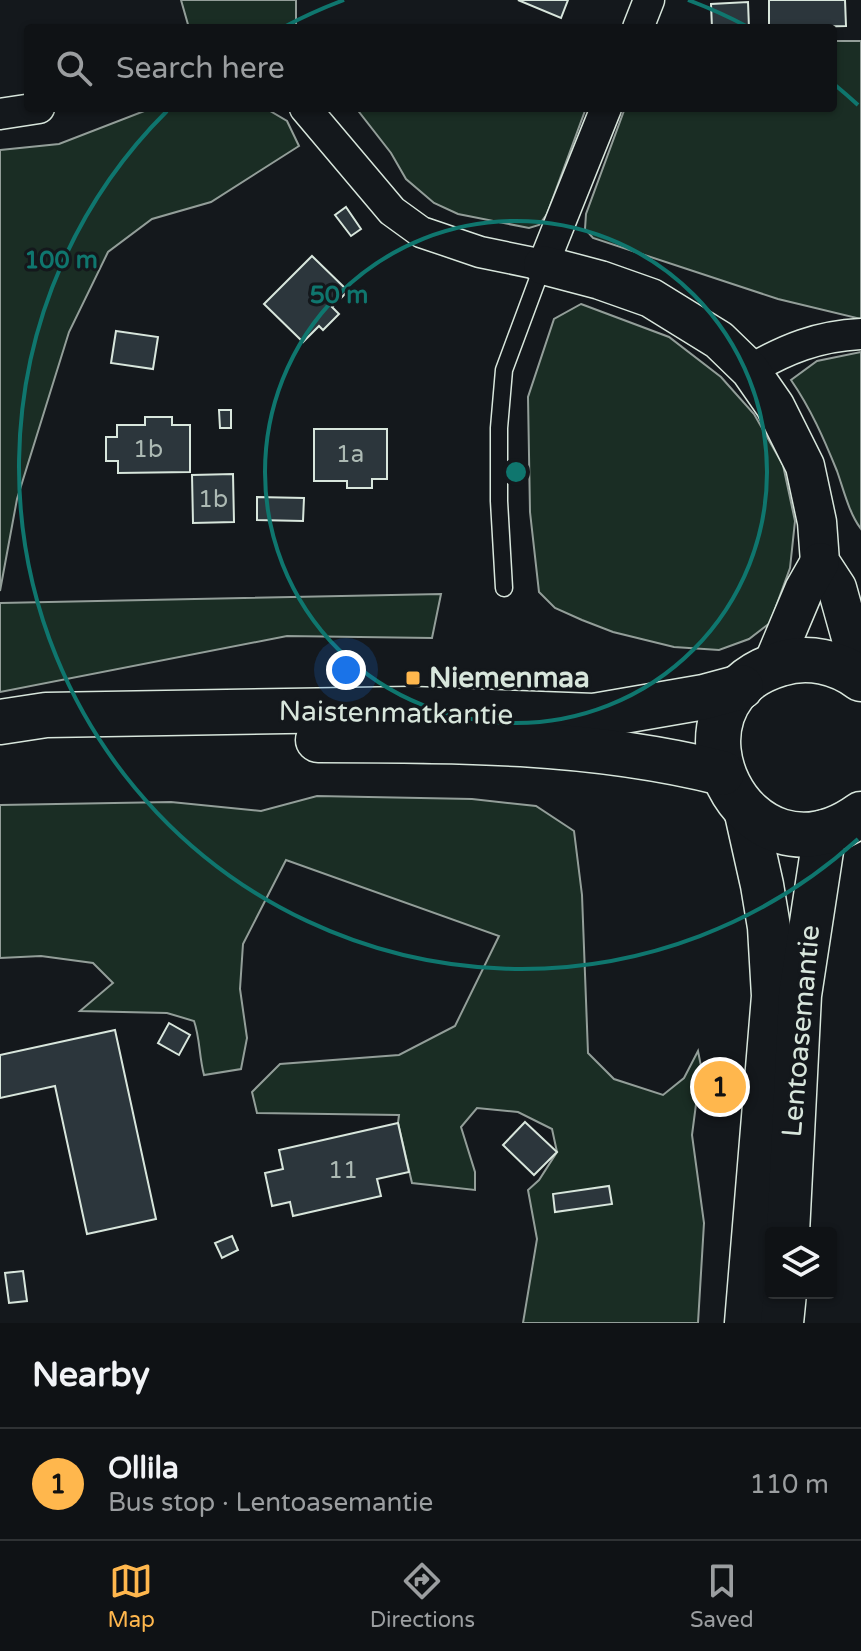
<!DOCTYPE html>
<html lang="en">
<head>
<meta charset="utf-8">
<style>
	body { margin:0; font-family:"Varela Round",sans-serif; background:#181b1e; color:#f1f3f6 }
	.controls { position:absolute; right:24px; bottom:24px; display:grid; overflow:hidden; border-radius:8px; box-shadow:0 2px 6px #0004 }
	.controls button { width:72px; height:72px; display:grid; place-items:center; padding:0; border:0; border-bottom:2px solid #2f3234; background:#0f1215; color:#f1f3f6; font:40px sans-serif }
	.you { position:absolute; left:346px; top:670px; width:28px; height:28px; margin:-20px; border:6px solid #fff; border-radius:50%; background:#1a73e8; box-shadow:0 0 0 12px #1a73e833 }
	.badge { display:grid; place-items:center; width:52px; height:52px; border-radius:50%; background:#ffb74d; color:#111; font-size:26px; font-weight:700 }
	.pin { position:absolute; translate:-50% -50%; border:4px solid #fff; box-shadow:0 2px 8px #0006 }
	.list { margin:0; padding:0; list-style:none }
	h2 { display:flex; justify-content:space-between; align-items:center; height:104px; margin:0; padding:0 32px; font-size:34px }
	h2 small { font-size:26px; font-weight:400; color:#9b9ea0 }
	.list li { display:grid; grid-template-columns:52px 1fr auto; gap:24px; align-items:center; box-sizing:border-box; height:112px; padding:0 32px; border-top:2px solid #2f3234 }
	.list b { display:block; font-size:30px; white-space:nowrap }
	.list p { margin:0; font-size:26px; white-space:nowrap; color:#9b9ea0 }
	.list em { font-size:26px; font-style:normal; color:#9b9ea0 }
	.icon { flex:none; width:44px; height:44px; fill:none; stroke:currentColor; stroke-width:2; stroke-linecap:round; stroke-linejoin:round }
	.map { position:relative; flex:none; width:861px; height:1323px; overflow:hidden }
	.search { position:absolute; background:#0f1215; box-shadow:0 2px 6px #0004; left:24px; right:24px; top:24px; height:88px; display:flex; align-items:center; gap:20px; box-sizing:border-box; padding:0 28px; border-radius:8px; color:#9b9ea0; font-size:30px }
	.sheet { height:216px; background:#0f1215 }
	nav { display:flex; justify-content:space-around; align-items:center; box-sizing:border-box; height:112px; border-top:2px solid #2f3234; background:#0f1215; font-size:22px; color:#9b9ea0 }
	nav a { display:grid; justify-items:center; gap:4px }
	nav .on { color:#ffb74d }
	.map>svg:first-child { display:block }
</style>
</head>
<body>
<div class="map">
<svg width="861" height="1323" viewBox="0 0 861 1323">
	<rect width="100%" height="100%" fill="#14181c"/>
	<g fill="#1a2d24" stroke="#939e99" stroke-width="2">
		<path d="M 181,0 L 296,0 L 296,28 L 189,28 Z"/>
		<path d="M 833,41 L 861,41 L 861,319 L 778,299 L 593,238 L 585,229 L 586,214 L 625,108 L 833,108 Z"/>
		<path d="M 152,108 L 265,108 L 287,121 L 299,146 L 211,202 L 152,219 L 108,252 L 69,332 L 17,499 L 0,591 L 0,150 L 59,144 Z"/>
		<path d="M 356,108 L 586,108 L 547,214 L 539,225 L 529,228 L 458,214 L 434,203 L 406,179 L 391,153 Z"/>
		<path d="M 581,304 L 669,337 L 721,377 L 754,414 L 783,465 L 795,521 L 790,568 L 770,623 L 749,639 L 719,650 L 674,647 L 613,632 L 582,620 L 555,608 L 539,592 L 530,512 L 528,397 L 554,319 Z"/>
		<path d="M 861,352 L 861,529 C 849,513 844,491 837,471 C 824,439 811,409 791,380 L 817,361 Z"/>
		<path d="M 441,594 L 432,638 L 287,636 L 0,692 L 0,603 Z"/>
		<path d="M 317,796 L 472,799 L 536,806 L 574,831 L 582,895 L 588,1053 L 614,1079 L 663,1095 L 684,1078 L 698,1051 L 701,1066 L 692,1135 L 704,1223 L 698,1323 L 523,1323 L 537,1239 L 528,1190 L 539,1180 L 557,1152 L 552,1129 L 518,1112 L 477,1108 L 461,1127 L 475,1172 L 475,1190 L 412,1183 L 398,1123 L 399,1115 L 257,1113 L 252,1092 L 280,1064 L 399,1055 L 455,1026 L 499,936 L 286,860 L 243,944 L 240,989 L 247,1038 L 241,1069 L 204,1075 C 199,1056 200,1038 194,1021 L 167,1013 L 80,1011 L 113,983 L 93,963 L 41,956 L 0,958 L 0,805 L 171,802 L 261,811 Z"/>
	</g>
	<g fill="#2c363c" stroke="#d8e6dc" stroke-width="2">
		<path d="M 518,0 L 568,0 L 561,18 Z"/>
		<path d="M 769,0 L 845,0 L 846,26 L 769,28 Z"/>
		<path d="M 748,2 L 749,28 L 712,28 L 711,4 Z"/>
		<path d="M 346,207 L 361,229 L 351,236 L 335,215 Z"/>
		<path d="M 312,256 L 348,291 L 332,307 L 339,314 L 323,330 L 319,326 L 303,342 L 264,304 Z"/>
		<path d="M 116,331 L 158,337 L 153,369 L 111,363 Z"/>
		<path d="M 219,410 L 231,410 L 231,428 L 220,428 Z"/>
		<path d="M 145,417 L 172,417 L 172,425 L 190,425 L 190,472 L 118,473 L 118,461 L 106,461 L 106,437 L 117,437 L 117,425 L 145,425 Z"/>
		<path d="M 314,429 L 387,429 L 387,479 L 372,479 L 372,488 L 347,488 L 347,481 L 314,481 Z"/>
		<path d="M 233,474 L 234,522 L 193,523 L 192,475 Z"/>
		<path d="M 257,497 L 304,498 L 303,521 L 257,520 Z"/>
		<path d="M 169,1023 L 190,1035 L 179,1055 L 158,1043 Z"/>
		<path d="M 115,1030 L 156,1219 L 87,1234 L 55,1086 L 0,1098 L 0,1055 Z"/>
		<path d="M 525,1122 L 557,1152 L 534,1175 L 503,1145 Z"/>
		<path d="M 398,1123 L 409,1172 L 377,1179 L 381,1196 L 293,1216 L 290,1202 L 272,1206 L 265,1173 L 283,1169 L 279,1150 Z"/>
		<path d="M 609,1186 L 612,1204 L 555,1212 L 553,1194 Z"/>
		<path d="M 232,1236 L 238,1250 L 222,1258 L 215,1243 Z"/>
		<path d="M 23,1271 L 27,1301 L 9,1303 L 5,1273 Z"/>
	</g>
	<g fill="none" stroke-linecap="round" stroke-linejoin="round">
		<g stroke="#d8e6dc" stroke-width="19">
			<path id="service" d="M 504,588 L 499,501 L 499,428 L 504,370 L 543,265"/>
		</g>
		<g stroke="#d8e6dc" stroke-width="33">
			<g id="minor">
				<path d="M 638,28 L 649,0"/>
				<path d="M 305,108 L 392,211 L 421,232 L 480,252 L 543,265 L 606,108"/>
				<path d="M 0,114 L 39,108"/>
				<path d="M 750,370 C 786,349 818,336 861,334"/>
			</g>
		</g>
		<g stroke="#d8e6dc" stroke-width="41">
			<g id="tertiary">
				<path d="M 543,265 L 600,280 L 651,298 L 719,340 L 750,370 L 775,406 L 805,466 L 817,522 L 820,562 L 837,588 L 853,645 L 858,677"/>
				<path d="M 772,666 L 804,590 L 820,562"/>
			</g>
		</g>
		<g stroke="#d8e6dc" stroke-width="45">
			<g id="secondary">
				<path d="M 745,809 L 762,885 L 769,927 L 773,996 L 746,1323"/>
				<path d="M 788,1233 L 800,995 L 825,831"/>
				<path d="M 782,1323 L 785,1293"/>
			</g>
		</g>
		<g stroke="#d8e6dc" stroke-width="47">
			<g id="primary">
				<path d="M 861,679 C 838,662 808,655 780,664 C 652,702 744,898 861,814"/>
				<path d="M 0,722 L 46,715 L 412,709 L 594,716 L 704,697 L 741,687"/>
				<path d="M 318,740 C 453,740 591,740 722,773"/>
			</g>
		</g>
		<use href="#service" stroke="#14181c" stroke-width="16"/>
		<use href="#minor" stroke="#14181c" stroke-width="30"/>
		<use href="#tertiary" stroke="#14181c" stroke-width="38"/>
		<use href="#secondary" stroke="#14181c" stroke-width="42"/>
		<use href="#primary" stroke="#14181c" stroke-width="44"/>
	</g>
	<g fill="none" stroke="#0f766e" stroke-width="4">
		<circle cx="516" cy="472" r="251"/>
		<path d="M858 839A502 502 0 0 1 167 111M284 27A502 502 0 0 1 344 0M688 0A502 502 0 0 1 748 27M835 85A502 502 0 0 1 858 105"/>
	</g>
	<rect fill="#ffb74d" stroke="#14181c" stroke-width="3" x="405" y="670" width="16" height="16" rx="4"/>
	<g text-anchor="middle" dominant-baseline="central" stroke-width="6" stroke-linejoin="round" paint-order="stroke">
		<g font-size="24" fill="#adbab4">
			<text x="148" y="449">1b</text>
			<text x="350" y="454">1a</text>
			<text x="213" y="499">1b</text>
			<text x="343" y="1170">11</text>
		</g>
		<g font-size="28" font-weight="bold" fill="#d8e6dc" stroke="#14181c" text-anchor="start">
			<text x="429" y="678">Niemenmaa</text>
		</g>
		<g font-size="28" fill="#d8e6dc" stroke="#14181c">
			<text transform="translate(396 713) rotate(1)">Naistenmatkantie</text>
			<text transform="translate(801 1031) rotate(-85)">Lentoasemantie</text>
		</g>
	</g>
	<circle cx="516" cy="472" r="12" fill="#0f766e" stroke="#14181c" stroke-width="4"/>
	<g font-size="24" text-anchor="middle" font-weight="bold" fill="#0f766e" stroke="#14181c" stroke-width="6" stroke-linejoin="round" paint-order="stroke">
		<text x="61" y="268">100 m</text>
		<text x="339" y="303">50 m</text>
	</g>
</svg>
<div class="controls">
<button><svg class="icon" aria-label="layers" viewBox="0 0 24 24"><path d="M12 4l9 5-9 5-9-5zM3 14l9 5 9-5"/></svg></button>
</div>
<div class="you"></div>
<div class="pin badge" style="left:720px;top:1087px">1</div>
<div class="search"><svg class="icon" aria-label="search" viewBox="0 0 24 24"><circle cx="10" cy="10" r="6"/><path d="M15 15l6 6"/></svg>Search here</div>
</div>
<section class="sheet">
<h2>Nearby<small></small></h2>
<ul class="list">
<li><span class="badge">1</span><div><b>Ollila</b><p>Bus stop · Lentoasemantie</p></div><em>110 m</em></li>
</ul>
</section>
<nav>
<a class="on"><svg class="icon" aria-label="map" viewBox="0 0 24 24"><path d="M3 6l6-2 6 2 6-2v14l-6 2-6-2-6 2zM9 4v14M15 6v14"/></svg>Map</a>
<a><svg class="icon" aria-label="directions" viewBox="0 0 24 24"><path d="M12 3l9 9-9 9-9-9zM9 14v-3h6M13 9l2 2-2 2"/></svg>Directions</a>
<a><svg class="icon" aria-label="saved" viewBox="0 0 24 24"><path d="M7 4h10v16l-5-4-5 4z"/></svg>Saved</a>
</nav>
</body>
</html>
